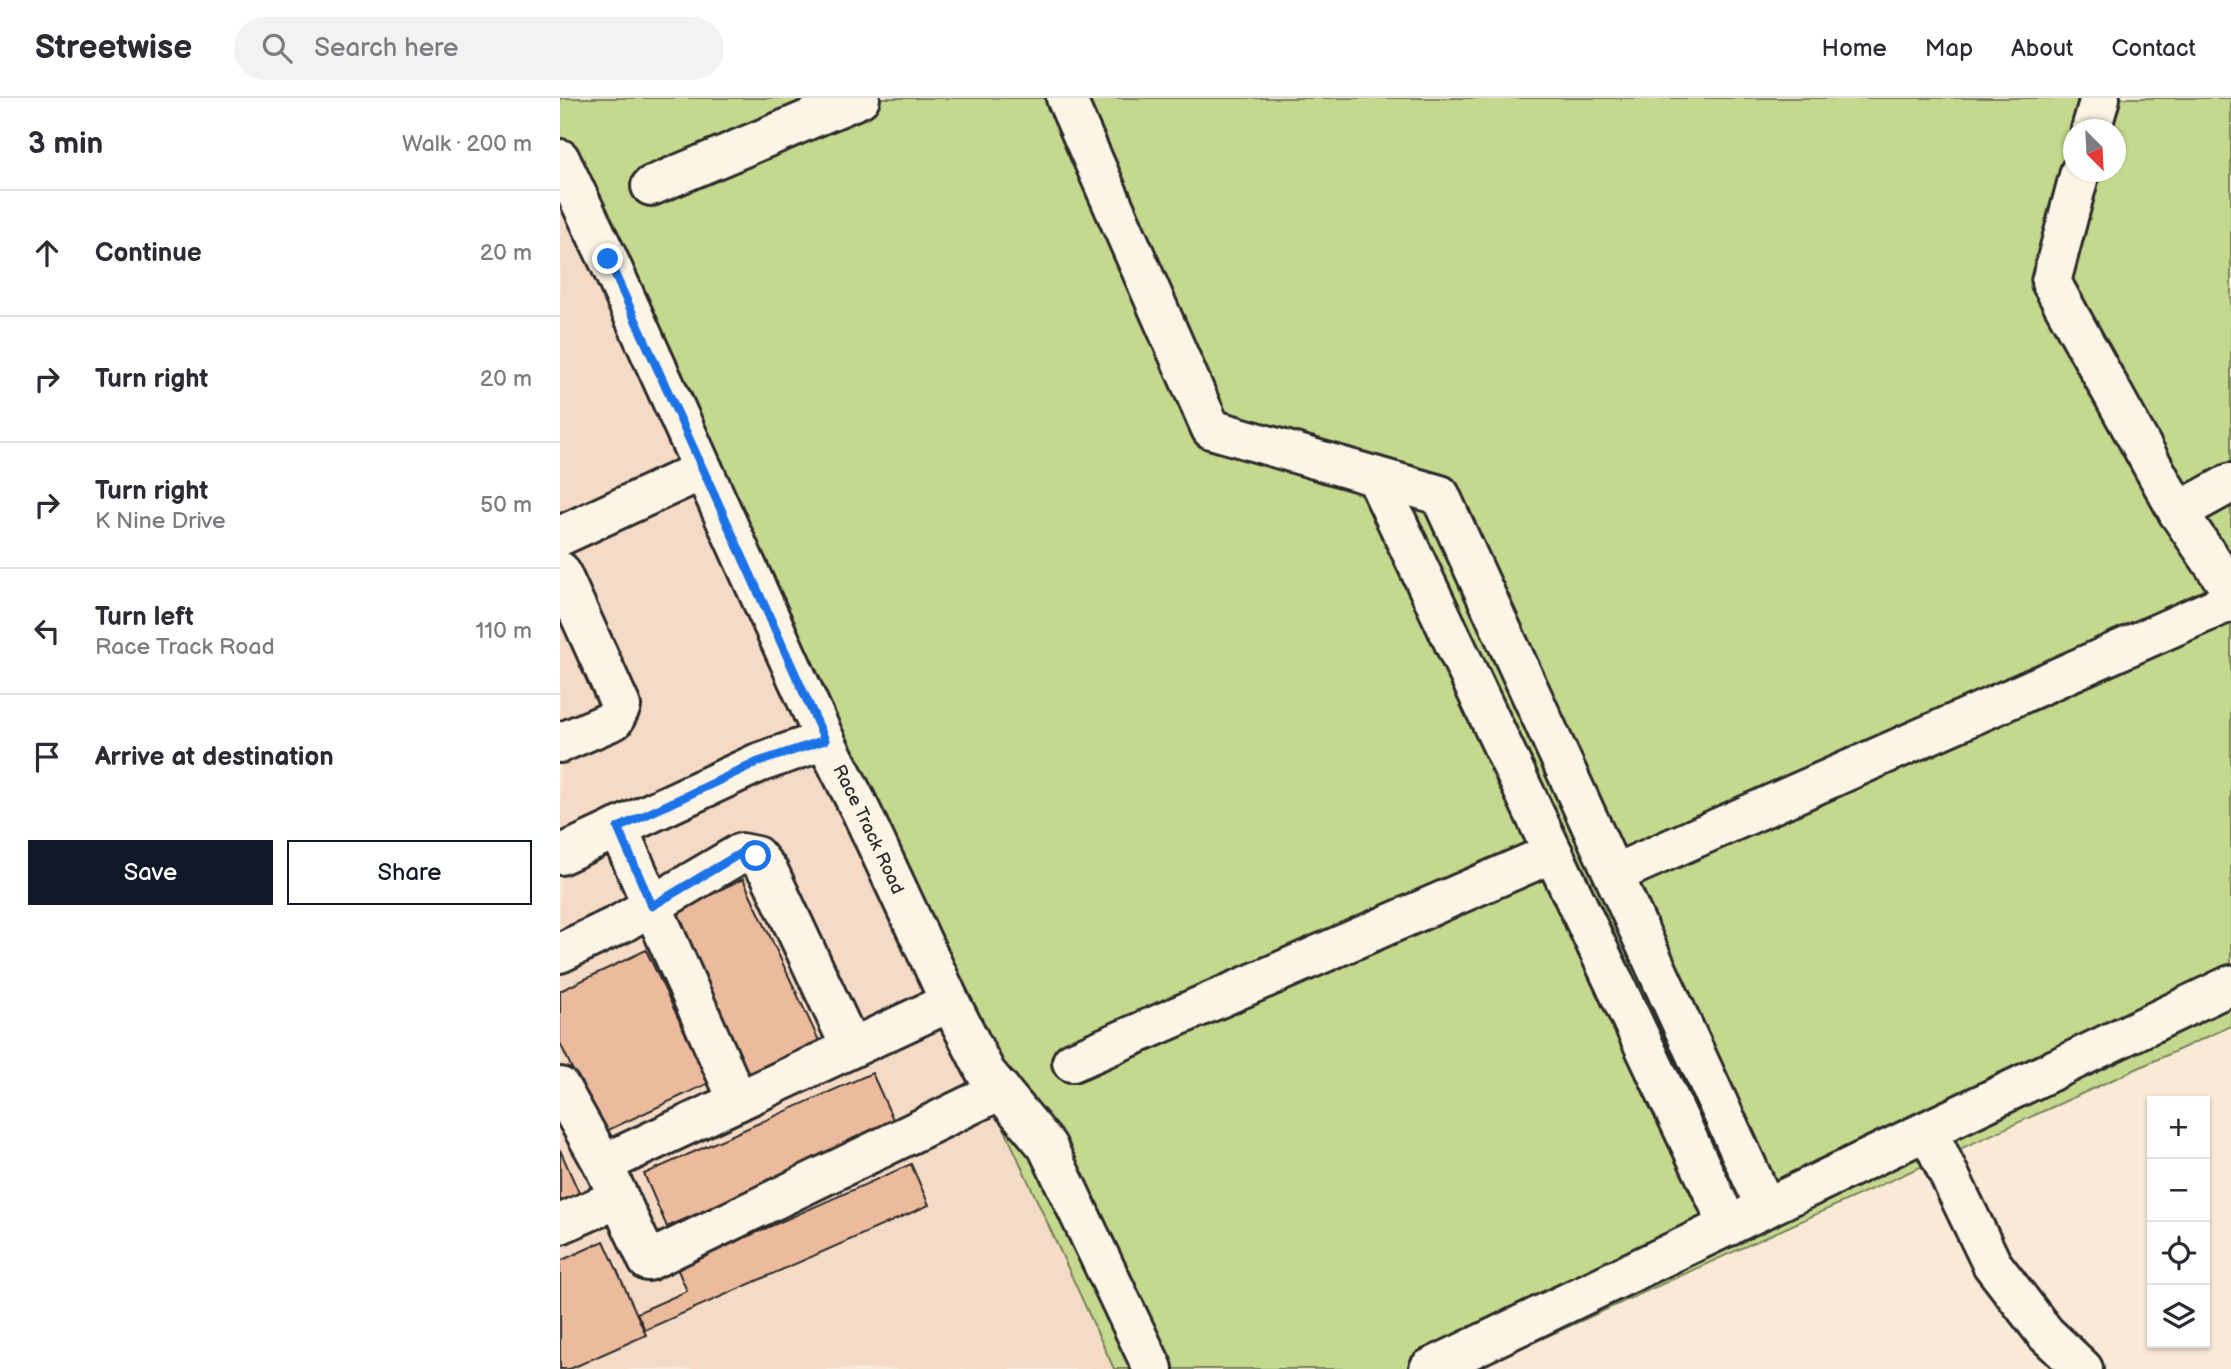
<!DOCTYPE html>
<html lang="en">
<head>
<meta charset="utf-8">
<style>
	body { margin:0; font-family:"Balsamiq Sans",sans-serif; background:#f2f2f3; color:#2b2b33 }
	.controls { position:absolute; right:21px; bottom:21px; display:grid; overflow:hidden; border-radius:0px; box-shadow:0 2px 5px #0004 }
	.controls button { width:63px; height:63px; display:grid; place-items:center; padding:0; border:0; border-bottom:2px solid #e1e1e2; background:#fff; color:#2b2b33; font:35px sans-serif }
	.compass { position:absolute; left:1503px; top:21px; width:63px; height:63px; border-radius:50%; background:#fff; box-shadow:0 2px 5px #0004; rotate:156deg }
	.stop { position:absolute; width:21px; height:21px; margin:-16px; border:5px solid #1a73e8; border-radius:50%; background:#fff }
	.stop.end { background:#1a73e8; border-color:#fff; box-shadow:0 2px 7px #0008 }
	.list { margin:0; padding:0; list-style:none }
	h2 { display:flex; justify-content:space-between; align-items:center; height:91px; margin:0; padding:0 28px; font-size:30px }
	h2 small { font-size:23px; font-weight:400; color:#7c7c81 }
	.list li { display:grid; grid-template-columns:46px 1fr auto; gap:21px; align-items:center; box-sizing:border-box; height:126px; padding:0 28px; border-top:2px solid #e1e1e2 }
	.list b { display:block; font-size:26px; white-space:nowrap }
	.list p { margin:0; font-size:23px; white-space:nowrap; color:#7c7c81 }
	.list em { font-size:23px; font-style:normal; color:#7c7c81 }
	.actions { display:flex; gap:14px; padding:21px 28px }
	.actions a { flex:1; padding:16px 0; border:2px solid #111827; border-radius:0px; text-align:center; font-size:24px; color:#111827 }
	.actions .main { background:#111827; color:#fff }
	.icon { flex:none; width:38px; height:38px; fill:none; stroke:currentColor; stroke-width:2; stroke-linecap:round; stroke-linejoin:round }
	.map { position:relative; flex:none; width:1671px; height:1271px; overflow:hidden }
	header { display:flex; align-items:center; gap:42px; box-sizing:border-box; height:98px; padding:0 35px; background:#fff; border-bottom:2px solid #e1e1e2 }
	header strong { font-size:33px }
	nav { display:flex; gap:38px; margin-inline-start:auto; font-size:24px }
	.search { width:490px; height:63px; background:#f2f2f3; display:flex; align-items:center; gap:18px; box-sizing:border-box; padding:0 24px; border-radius:38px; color:#7c7c81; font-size:26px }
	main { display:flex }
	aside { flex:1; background:#fff }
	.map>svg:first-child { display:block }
</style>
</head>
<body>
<header>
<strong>Streetwise</strong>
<div class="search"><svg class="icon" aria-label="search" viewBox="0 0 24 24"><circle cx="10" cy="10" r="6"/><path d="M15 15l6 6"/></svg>Search here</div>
<nav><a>Home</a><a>Map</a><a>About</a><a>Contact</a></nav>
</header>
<main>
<aside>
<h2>3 min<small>Walk · 200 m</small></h2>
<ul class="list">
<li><svg class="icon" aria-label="ahead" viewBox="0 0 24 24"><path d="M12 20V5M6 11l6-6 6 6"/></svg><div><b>Continue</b></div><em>20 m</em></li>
<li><svg class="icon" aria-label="right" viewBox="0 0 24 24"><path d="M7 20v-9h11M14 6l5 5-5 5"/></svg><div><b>Turn right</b></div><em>20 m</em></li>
<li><svg class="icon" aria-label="right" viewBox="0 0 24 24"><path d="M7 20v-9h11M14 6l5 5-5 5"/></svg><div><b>Turn right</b><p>K Nine Drive</p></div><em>50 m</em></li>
<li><svg class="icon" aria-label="left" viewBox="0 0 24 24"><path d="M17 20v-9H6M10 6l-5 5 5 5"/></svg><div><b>Turn left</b><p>Race Track Road</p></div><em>110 m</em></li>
<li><svg class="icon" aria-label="arrive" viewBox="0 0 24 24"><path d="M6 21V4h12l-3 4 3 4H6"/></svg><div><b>Arrive at destination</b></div></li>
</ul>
<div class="actions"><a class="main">Save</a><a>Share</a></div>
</aside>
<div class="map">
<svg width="1671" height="1271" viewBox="0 0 1671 1271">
	<rect width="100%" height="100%" fill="#f9e9d7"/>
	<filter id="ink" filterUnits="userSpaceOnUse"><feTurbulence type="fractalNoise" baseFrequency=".0143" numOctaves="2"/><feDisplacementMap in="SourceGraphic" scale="14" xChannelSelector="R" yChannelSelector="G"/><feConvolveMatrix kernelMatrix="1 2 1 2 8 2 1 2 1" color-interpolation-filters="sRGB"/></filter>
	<g filter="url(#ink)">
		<path fill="#f5dbc6" d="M 0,57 L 554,1271 L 0,1271 Z"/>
		<path fill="#c4d98e" stroke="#78825c" stroke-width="2" fill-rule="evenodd" d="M 0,0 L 1671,0 L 1671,928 L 915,1271 L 554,1271 L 0,57 ZM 1514,32 L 1556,32 L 1556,74 L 1514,74 Z"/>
		<g fill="#ecbb9d" stroke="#2b2b2b" stroke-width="2">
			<path d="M 183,781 L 261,947 L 190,980 L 113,813 Z"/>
			<path d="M 86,852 L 149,985 L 42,1035 L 0,945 L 0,893 Z"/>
			<path d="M 312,975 L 336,1028 L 107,1129 L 84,1076 Z"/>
			<path d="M 0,1052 L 24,1106 L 0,1116 Z"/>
			<path d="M 351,1066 L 369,1107 L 85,1232 L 77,1215 L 127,1193 L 117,1170 Z"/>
			<path d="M 44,1143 L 86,1237 L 10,1271 L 0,1271 L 0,1163 Z"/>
		</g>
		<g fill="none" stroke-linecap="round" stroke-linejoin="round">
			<g stroke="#2b2b2b" stroke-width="44">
				<g id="minor">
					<path d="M 506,0 L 651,331 L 880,397 L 1206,1110"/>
					<path d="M 1531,32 L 1540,0"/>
					<path id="s1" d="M 0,61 L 48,161 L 265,642 L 301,713 L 390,904 L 426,975 L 487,1048 L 593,1271"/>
					<path d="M 1520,74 L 1491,184 L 1618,414"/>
					<path d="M 91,88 L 300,0"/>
					<path d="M 1671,385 L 1618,414 L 1671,492"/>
					<path d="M 0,438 L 143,372"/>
					<path d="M 0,473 L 61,608 L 54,622 L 0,645"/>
					<path d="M 58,730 L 178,1003"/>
					<path d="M 993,755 L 1169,1128"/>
					<path d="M 0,757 L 198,665 L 265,642"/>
					<path d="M 1054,776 L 1671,503"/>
					<path d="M 0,855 L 62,825 L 181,755 L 196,758 L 209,774 L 291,950"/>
					<path d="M 512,964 L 993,755 L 816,379"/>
					<path d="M 0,989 L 43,1066"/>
					<path d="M 1368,1033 L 1432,1166 L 1485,1235 L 1523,1271"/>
					<path d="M 59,1100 L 43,1066 L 390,904"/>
					<path d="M 0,1126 L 59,1100 L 88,1163 L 441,992"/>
					<path d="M 869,1271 L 1671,887"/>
				</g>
			</g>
			<use href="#minor" stroke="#fcf5e5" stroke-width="38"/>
		</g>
	</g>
	<g fill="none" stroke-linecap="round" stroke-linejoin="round" filter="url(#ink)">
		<path stroke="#1a73e8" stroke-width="9" d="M 48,161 L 265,642 L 198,664 L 58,730 L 92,808 L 181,755 L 196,758"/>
	</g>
	<g text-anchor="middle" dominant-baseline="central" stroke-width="5" stroke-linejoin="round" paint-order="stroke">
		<g font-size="18" fill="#2b2b2b" stroke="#fcf5e5">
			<text stroke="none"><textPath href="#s1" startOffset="738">Race Track Road</textPath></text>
		</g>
	</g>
</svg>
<div class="controls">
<button>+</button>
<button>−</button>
<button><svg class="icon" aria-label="locate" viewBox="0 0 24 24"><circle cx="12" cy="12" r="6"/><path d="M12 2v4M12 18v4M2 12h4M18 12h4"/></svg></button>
<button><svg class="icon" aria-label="layers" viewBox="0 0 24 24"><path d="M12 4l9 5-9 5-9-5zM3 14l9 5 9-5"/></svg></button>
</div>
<svg class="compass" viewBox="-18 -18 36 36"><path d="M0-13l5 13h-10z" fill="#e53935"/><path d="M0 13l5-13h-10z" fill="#7c7c81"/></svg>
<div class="stop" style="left:196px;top:758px"></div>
<div class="stop end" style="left:48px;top:161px"></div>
</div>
</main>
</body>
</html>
